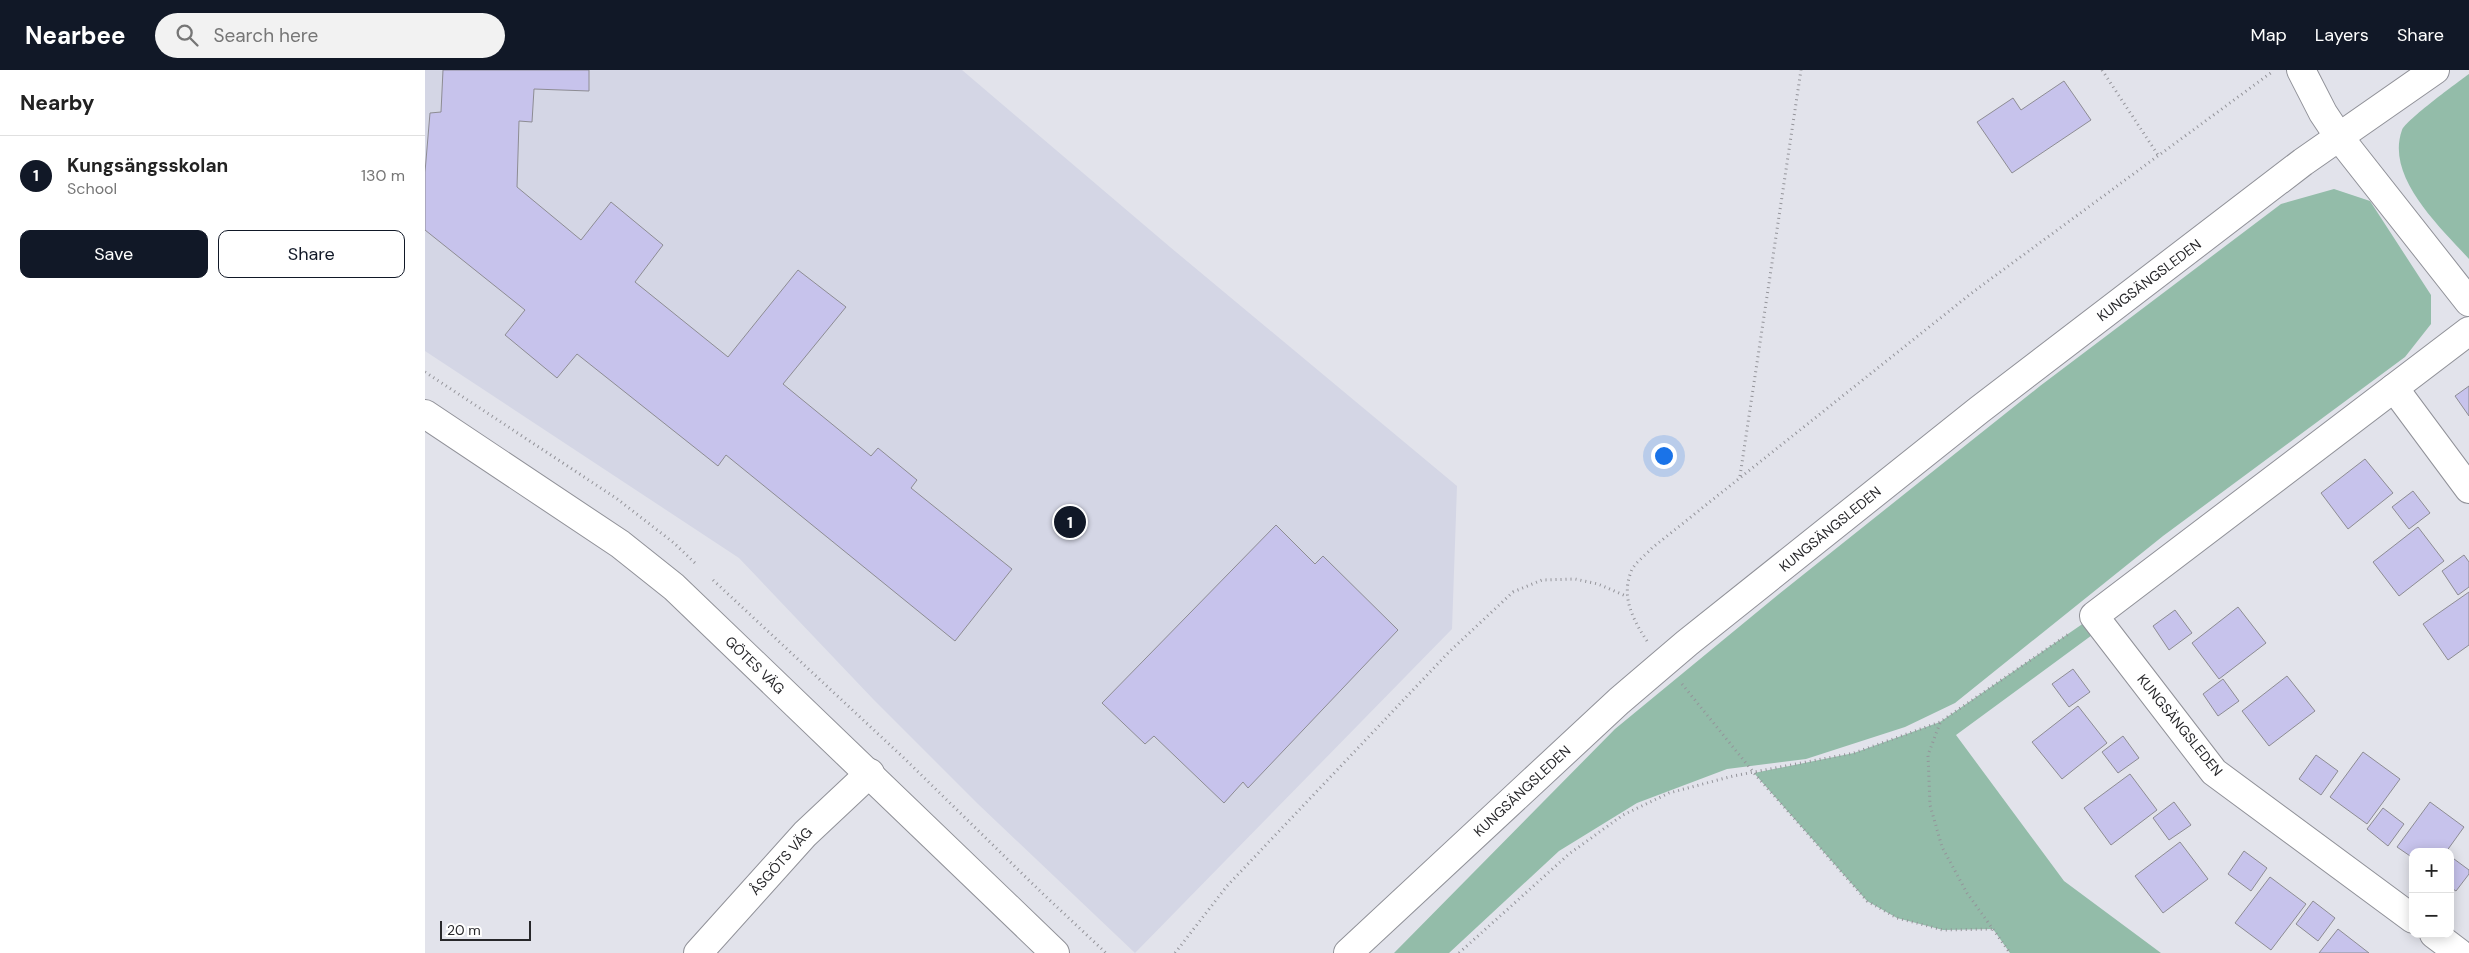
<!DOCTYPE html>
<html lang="en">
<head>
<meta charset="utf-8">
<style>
	body { margin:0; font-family:"DM Sans",sans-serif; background:#f2f2f2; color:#222 }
	.controls { position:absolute; right:15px; bottom:15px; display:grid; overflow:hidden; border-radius:10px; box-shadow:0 2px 12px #0003 }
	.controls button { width:45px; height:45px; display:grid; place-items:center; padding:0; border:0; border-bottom:1px solid #e0e0e0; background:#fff; color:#222; font:25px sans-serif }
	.scale { position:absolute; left:15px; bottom:12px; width:91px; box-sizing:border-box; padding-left:5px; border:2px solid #27272a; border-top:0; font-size:14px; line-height:18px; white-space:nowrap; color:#27272a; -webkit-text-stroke:4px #fff; paint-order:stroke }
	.you { position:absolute; left:1238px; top:385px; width:18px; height:18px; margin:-12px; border:4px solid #fff; border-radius:50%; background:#1a73e8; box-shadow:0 0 0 8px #1a73e833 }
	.badge { display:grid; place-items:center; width:32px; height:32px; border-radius:50%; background:#111827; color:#fff; font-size:16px; font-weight:700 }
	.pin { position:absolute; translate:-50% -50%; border:2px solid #fff; box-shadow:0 1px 5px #0006 }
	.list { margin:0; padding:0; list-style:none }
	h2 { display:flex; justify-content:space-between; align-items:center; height:65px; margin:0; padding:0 20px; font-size:21px }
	h2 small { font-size:16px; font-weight:400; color:#767676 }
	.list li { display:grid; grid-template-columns:32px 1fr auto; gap:15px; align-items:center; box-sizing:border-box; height:80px; padding:0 20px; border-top:1px solid #e0e0e0 }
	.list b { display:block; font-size:19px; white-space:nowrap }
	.list p { margin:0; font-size:16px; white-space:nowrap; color:#767676 }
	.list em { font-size:16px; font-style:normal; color:#767676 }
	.actions { display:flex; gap:10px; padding:15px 20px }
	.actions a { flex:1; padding:11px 0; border:1px solid #111827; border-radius:10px; text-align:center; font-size:18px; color:#111827 }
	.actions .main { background:#111827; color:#fff }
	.icon { flex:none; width:28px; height:28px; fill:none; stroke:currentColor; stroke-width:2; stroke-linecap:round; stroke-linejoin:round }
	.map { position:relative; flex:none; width:2044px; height:883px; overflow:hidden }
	header { display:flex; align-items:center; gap:30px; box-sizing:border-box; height:70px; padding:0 25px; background:#111827; color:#fff }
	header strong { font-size:24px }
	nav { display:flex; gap:28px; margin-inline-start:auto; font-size:18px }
	.search { width:350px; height:45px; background:#f2f2f2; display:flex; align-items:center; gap:12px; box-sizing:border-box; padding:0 18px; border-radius:28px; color:#767676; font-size:19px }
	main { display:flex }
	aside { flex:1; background:#fff }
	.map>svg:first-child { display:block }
</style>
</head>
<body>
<header>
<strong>Nearbee</strong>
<div class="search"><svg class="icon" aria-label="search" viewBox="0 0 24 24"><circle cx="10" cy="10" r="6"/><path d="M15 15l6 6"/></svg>Search here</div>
<nav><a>Map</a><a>Layers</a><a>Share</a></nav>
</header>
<main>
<aside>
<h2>Nearby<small></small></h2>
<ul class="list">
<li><span class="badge">1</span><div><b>Kungsängsskolan</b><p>School</p></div><em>130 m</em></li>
</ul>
<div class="actions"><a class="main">Save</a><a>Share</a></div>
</aside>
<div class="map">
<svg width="2044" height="883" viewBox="0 0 2044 883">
	<rect width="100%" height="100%" fill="#e2e3eb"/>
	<path fill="#d4d6e5" d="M 0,0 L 537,0 L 745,177 L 1032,416 L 1027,559 L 710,883 L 553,734 L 448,629 L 314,488 L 0,281 Z"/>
	<g fill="#93bca9">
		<path d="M 2044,4 L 2044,189 C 2015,157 1960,107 1977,60 C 1981,50 2033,12 2044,4 Z"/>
		<path d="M 1909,119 L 1945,131 L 2006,225 L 2006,254 L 1980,287 L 1738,466 L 1530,633 L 1480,657 L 1381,689 L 1302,699 L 1212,733 L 1134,781 L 1024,883 L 969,883 L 1190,659 L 1354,524 L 1615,316 L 1856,134 Z"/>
		<path d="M 1669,546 L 1678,557 L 1531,665 L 1639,811 L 1736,883 L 1585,883 L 1568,859 L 1518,860 L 1472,848 L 1442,831 L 1329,703 L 1429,683 L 1515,652 Z"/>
	</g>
	<g fill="#c7c3ec" stroke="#8d8c93">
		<path d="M 18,0 L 164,0 L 164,21 L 109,19 L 107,52 L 94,51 L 92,117 L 156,170 L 186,132 L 238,175 L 210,212 L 303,287 L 373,200 L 421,237 L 358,314 L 446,386 L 453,378 L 492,410 L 486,418 L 587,499 L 530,571 L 301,385 L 293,396 L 152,284 L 132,308 L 80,265 L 100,240 L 0,160 L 0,102 L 5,43 L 16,42 Z"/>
		<path d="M 1639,11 L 1666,50 L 1587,103 L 1552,52 L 1588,28 L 1596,40 Z"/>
		<path d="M 2044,316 L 2044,346 L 2030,326 Z"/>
		<path d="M 1940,389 L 1968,423 L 1923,459 L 1896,423 Z"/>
		<path d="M 1988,421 L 2005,443 L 1984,459 L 1967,437 Z"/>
		<path d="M 851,455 L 890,494 L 898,486 L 973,560 L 823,718 L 818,712 L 799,733 L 729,666 L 720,674 L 677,633 Z"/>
		<path d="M 1993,457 L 2019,491 L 1974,526 L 1948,492 Z"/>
		<path d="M 2039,485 L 2044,492 L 2044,517 L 2033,525 L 2017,501 Z"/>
		<path d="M 2044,522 L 2044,575 L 2023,590 L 1998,554 Z"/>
		<path d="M 1813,537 L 1841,573 L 1794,609 L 1767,573 Z"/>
		<path d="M 1750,540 L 1767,563 L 1744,580 L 1728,556 Z"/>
		<path d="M 1648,599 L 1665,622 L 1644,637 L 1627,614 Z"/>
		<path d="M 1862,606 L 1890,641 L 1844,676 L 1817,641 Z"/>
		<path d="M 1798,609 L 1814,631 L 1793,646 L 1778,624 Z"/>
		<path d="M 1653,636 L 1682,673 L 1637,709 L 1607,672 Z"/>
		<path d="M 1698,666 L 1714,688 L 1693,703 L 1677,682 Z"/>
		<path d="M 1938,682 L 1975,709 L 1942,754 L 1905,727 Z"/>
		<path d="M 1891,685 L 1913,701 L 1896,725 L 1874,709 Z"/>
		<path d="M 1705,704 L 1732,740 L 1686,775 L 1659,738 Z"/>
		<path d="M 1749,732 L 1766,755 L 1744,770 L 1728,748 Z"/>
		<path d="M 2005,732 L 2039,757 L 2021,782 L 1988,782 L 1988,788 L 1972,777 Z"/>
		<path d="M 1958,738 L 1979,754 L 1963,776 L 1942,759 Z"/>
		<path d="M 1755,772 L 1783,809 L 1738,843 L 1710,806 Z"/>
		<path d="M 1819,781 L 1842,798 L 1826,821 L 1803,804 Z"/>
		<path d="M 2025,786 L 2044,800 L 2044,804 L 2031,821 L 2025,817 Z"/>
		<path d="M 1845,807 L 1881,834 L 1846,880 L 1810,853 Z"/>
		<path d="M 1888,831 L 1910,848 L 1893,871 L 1871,854 Z"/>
		<path d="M 1913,859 L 1944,883 L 1894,883 Z"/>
	</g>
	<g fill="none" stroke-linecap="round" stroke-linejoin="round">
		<g stroke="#909198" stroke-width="30">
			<g id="street">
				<path d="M 1876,0 L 1898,43 L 1914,67 L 2044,232"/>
				<path d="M 1969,318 L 2044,419"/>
				<path d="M 0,344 L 195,474 L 249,517 L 630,883"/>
				<path d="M 1988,849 L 1789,702 L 1669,546 L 2044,261"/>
				<path d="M 2009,864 L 2034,883"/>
				<path d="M 273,883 L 380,764 L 445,703"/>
			</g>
		</g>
		<g stroke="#909198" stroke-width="30">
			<path id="secondary" d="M 923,883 L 1194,631 L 1262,573 L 1554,340 L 1878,92 L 2010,0"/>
		</g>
		<g stroke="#94949a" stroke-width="3" stroke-dasharray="1 4" stroke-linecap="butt">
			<path d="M 1677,0 L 1733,85"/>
			<path d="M 0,302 L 191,428 L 249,473 L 271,494"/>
			<path d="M 1315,406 L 1376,0"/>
			<path d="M 288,510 L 480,689 L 616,822 L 681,883"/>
			<path d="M 1222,571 C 1208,550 1196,527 1206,502 C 1209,493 1221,485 1227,478 L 1548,222 L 1847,2"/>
			<path d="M 1257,614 L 1329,703 L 1442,831 L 1472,848 L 1518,860 L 1568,859"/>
			<path d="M 1515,653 L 1503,685 L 1505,735 L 1517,777 L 1542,823 L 1585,883"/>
			<path d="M 750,883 L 802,816 L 1024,582 L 1088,522 L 1117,510 L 1150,509 L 1173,514 L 1201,526"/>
			<path d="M 1034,883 L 1144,784 L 1198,745 L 1244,723 L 1308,706 L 1429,683 L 1515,652 L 1645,563"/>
		</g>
		<use href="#street" stroke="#fff" stroke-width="28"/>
		<use href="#secondary" stroke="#fff" stroke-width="28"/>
	</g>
	<g text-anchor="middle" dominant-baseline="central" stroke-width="4" stroke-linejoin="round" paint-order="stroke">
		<g font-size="14" fill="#27272a" stroke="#fff">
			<text transform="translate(1724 210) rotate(-37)">KUNGSÄNGSLEDEN</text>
			<text transform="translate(1405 459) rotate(-39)">KUNGSÄNGSLEDEN</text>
			<text transform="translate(330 595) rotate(44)">GÖTES VÄG</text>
			<text transform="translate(1755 655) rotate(51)">KUNGSÄNGSLEDEN</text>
			<text transform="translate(1097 721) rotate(-43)">KUNGSÄNGSLEDEN</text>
			<text transform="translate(356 791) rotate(-48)">ÅSGÖTS VÄG</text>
		</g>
	</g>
</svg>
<div class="controls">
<button>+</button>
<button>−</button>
</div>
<div class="scale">20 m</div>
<div class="you"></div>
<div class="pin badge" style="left:645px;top:452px">1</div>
</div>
</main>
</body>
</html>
